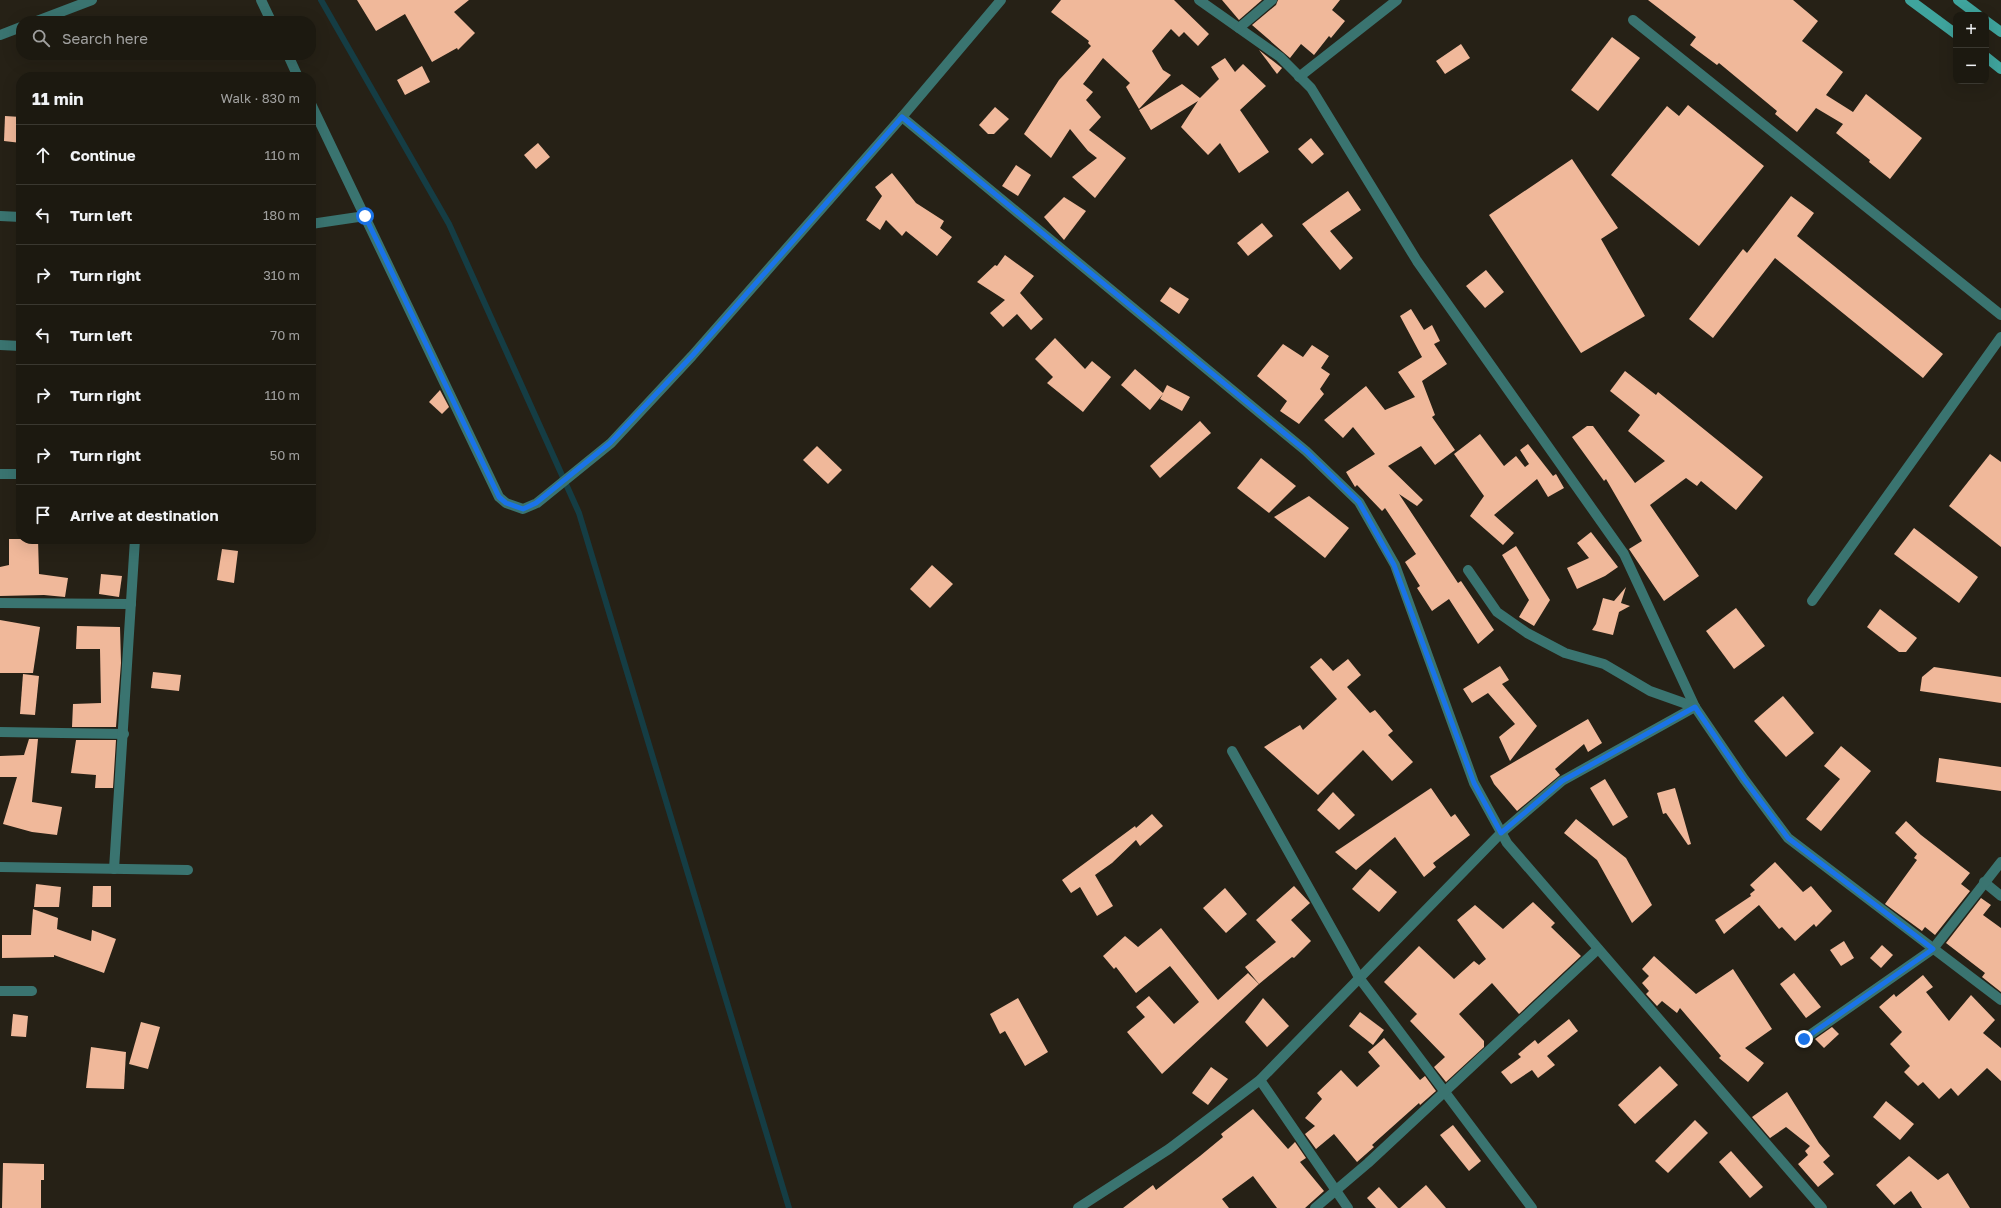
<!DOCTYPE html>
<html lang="en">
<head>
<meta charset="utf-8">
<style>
	body { margin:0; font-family:"Golos Text",sans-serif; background:#29261e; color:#f1f3f6 }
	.controls { position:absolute; right:12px; top:12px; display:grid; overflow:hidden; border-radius:8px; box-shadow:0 4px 16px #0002 }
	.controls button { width:36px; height:36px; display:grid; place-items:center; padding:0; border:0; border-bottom:1px solid #3a3830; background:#1c1910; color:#f1f3f6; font:20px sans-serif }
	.stop { position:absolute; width:12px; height:12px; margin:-9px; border:3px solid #1a73e8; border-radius:50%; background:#fff }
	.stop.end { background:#1a73e8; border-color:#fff; box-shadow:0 1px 4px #0008 }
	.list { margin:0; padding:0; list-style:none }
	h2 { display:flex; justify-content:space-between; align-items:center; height:52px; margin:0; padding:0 16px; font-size:17px }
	h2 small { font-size:13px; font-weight:400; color:#a0a09f }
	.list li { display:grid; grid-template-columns:26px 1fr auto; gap:12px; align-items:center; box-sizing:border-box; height:60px; padding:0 16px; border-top:1px solid #3a3830 }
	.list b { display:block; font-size:15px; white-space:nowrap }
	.list em { font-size:13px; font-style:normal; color:#a0a09f }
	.icon { flex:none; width:22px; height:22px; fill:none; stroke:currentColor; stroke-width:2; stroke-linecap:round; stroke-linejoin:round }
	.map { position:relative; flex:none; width:2001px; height:1208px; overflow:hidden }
	.search { position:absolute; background:#1c1910; box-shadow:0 4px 16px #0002; left:16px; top:16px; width:300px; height:44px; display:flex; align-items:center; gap:10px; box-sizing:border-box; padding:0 14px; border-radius:16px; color:#a0a09f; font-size:15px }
	.panel { position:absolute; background:#1c1910; box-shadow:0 4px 16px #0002; left:16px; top:72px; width:300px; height:472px; border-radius:16px }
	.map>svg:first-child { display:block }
</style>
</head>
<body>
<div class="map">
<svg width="2001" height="1208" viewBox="0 0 2001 1208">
	<rect width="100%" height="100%" fill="#262116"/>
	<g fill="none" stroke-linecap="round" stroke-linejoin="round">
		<path stroke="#153d44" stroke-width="6" d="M 321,0 L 449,224 L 579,513 L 789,1208"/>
	</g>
	<g fill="#f0b89a">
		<path d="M 357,0 L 469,0 L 454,12 L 475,33 L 458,50 L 457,48 L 432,62 L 405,14 L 376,31 Z"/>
		<path d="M 1061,0 L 1174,0 L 1209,34 L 1198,46 L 1184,32 L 1179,37 L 1171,29 L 1152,51 L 1163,70 L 1171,75 L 1139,109 L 1126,87 L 1130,83 L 1103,58 L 1083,84 L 1093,92 L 1086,100 L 1101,117 L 1089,130 L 1126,158 L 1095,198 L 1072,177 L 1097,158 L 1088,151 L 1070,129 L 1051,158 L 1024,134 L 1059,80 L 1091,46 L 1088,43 L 1089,41 L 1051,12 Z"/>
		<path d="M 1222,0 L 1262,0 L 1239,20 Z"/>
		<path d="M 1278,0 L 1340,0 L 1332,10 L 1345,21 L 1331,38 L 1329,36 L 1314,55 L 1301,44 L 1290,58 L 1252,25 L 1276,5 Z"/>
		<path d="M 1648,0 L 1793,0 L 1818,21 L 1802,41 L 1843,72 L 1826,95 L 1853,112 L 1866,94 L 1922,138 L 1890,179 L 1869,162 L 1870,160 L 1836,133 L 1843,124 L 1816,108 L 1797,132 L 1775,114 L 1777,111 L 1719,63 L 1717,65 L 1690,45 L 1696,37 Z"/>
		<path d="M 1612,37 L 1640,58 L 1598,111 L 1571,90 Z"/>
		<path d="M 1461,44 L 1470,58 L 1445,74 L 1436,61 Z"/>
		<path d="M 1259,50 L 1282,68 L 1277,74 Z"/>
		<path d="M 1225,58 L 1235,72 L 1243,64 L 1266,86 L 1240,110 L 1269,152 L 1239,173 L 1220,143 L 1208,155 L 1181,127 L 1198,101 L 1151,130 L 1139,110 L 1182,84 L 1200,98 L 1219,79 L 1211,67 Z"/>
		<path d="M 422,66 L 430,82 L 405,95 L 397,80 Z"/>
		<path d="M 1688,105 L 1764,166 L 1699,246 L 1611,175 L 1667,106 L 1679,116 Z"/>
		<path d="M 995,107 L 1009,119 L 994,134 L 988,134 L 979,125 Z"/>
		<path d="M 5,116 L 21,117 L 21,143 L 4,141 Z"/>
		<path d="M 1311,138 L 1324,154 L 1312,164 L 1298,149 Z"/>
		<path d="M 538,143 L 550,157 L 536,169 L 524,155 Z"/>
		<path d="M 1572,159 L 1618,228 L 1601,239 L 1645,316 L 1581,353 L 1489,215 Z"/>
		<path d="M 1016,165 L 1031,175 L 1018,196 L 1002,186 Z"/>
		<path d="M 892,173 L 916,203 L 944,221 L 940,228 L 952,237 L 937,256 L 906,231 L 902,236 L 886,220 L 880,230 L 866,220 L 882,196 L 875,187 Z"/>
		<path d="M 1348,191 L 1361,210 L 1330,231 L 1353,258 L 1340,270 L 1302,224 Z"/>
		<path d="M 1791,196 L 1814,213 L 1797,236 L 1943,354 L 1923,378 L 1775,258 L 1713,338 L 1689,319 L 1743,249 L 1747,253 Z"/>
		<path d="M 1064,197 L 1086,211 L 1064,240 L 1044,217 Z"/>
		<path d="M 1262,223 L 1273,236 L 1248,256 L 1237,243 Z"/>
		<path d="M 1005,255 L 1034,276 L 1020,293 L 1043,319 L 1031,330 L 1017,314 L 1003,327 L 990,313 L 1005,300 L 977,282 L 995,265 L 997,266 Z"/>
		<path d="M 1486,270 L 1504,292 L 1485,308 L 1466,286 Z"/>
		<path d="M 1170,287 L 1189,299 L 1179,314 L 1160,301 Z"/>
		<path d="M 1411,309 L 1424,330 L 1432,325 L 1440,341 L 1434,344 L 1447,364 L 1422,381 L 1435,415 L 1432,417 L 1455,450 L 1435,465 L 1421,446 L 1388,466 L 1423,500 L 1417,506 L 1399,494 L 1458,583 L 1461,581 L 1494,630 L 1478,644 L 1449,599 L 1432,611 L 1417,588 L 1420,586 L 1405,562 L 1416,554 L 1385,508 L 1382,511 L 1357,485 L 1355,487 L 1346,472 L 1375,454 L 1353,427 L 1343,438 L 1324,420 L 1366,386 L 1385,410 L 1415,397 L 1398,372 L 1422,357 L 1400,316 Z"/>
		<path d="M 1055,338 L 1085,369 L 1092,361 L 1111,377 L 1083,412 L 1047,383 L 1053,377 L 1035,359 Z"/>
		<path d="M 1283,344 L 1303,357 L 1312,345 L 1329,356 L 1321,368 L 1330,374 L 1320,389 L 1324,394 L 1299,424 L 1280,411 L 1287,401 L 1257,376 Z"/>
		<path d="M 1135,369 L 1163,393 L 1167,385 L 1190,397 L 1182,411 L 1160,399 L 1163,394 L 1150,410 L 1121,385 Z"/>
		<path d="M 1625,371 L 1656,395 L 1658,392 L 1763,477 L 1736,510 L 1701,481 L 1697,486 L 1686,478 L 1650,505 L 1699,576 L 1664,601 L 1629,549 L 1642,541 L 1606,479 L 1604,481 L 1572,437 L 1587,426 L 1593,426 L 1635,483 L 1665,461 L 1628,431 L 1640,415 L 1610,391 Z"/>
		<path d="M 440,390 L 449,407 L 442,414 L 429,402 Z"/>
		<path d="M 1200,421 L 1211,433 L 1160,478 L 1150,466 Z"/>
		<path d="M 1480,434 L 1504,466 L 1516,456 L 1525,467 L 1529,464 L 1520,450 L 1528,444 L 1553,476 L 1556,474 L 1564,488 L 1548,497 L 1537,479 L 1494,515 L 1514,533 L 1503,545 L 1470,516 L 1484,496 L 1454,454 Z"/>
		<path d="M 817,446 L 842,470 L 828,484 L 803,460 Z"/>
		<path d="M 1990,454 L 2001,462 L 2001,547 L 1949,506 Z"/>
		<path d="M 1261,458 L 1296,486 L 1269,513 L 1237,488 Z"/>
		<path d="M 1309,496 L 1349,528 L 1325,558 L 1274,517 Z"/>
		<path d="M 1914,528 L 1978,577 L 1959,603 L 1894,554 Z"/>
		<path d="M 1591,532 L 1618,567 L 1605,576 L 1577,589 L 1567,568 L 1589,558 L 1577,543 Z"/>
		<path d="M 9,539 L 38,539 L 39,574 L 68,578 L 65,597 L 44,595 L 0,596 L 0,567 L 9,565 Z"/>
		<path d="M 1516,546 L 1550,600 L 1534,626 L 1519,617 L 1529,600 L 1502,555 Z"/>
		<path d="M 222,549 L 238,551 L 234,583 L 217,580 Z"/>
		<path d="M 932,565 L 953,584 L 930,608 L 910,589 Z"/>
		<path d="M 101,574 L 122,576 L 119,597 L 99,594 Z"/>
		<path d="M 1626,587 L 1621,603 L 1630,606 L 1619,612 L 1613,635 L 1592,630 L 1596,624 L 1603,598 L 1614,601 Z"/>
		<path d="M 1736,608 L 1765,646 L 1734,669 L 1706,631 Z"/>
		<path d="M 1880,609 L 1917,638 L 1906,652 L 1899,652 L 1867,627 Z"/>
		<path d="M 0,620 L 40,627 L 33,673 L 0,673 Z"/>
		<path d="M 77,626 L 120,627 L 121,663 L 116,727 L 72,727 L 73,704 L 101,703 L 100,649 L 76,649 Z"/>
		<path d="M 1321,658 L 1333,671 L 1348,659 L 1361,675 L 1347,687 L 1370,713 L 1375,710 L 1393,731 L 1388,735 L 1413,762 L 1392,781 L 1363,750 L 1318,795 L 1264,747 L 1300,725 L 1303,730 L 1337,699 L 1310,667 Z"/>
		<path d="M 1500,666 L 1509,680 L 1502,684 L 1537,726 L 1510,761 L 1499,737 L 1515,724 L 1488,693 L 1472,703 L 1463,689 Z"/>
		<path d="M 1934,667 L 2001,677 L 2001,703 L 1920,691 L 1922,677 Z"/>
		<path d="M 153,672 L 181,675 L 179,691 L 151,688 Z"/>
		<path d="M 23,674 L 39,676 L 35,715 L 20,714 Z"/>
		<path d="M 1783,696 L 1814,733 L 1786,757 L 1754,721 Z"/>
		<path d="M 1588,719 L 1602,743 L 1588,752 L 1584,744 L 1555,769 L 1560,775 L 1517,811 L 1494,784 L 1490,776 Z"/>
		<path d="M 29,739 L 38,739 L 32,802 L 62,807 L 57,835 L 32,832 L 3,824 L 17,777 L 0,777 L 0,756 L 24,755 Z"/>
		<path d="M 76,740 L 116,740 L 113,788 L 95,788 L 96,775 L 71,773 Z"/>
		<path d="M 1841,746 L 1871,771 L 1821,831 L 1806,819 L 1840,779 L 1824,766 Z"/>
		<path d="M 1939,758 L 2001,767 L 2001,791 L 1936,782 Z"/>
		<path d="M 1605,779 L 1628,817 L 1613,826 L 1590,788 Z"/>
		<path d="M 1431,788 L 1451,817 L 1455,814 L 1470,835 L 1433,863 L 1436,867 L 1424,877 L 1395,837 L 1356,870 L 1335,852 Z"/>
		<path d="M 1675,788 L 1691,844 L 1688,845 L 1666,813 L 1663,814 L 1657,793 Z"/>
		<path d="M 1333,792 L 1355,815 L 1339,830 L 1317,810 Z"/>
		<path d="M 1152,814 L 1163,826 L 1140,846 L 1136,840 L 1112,863 L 1095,875 L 1113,906 L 1097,916 L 1080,887 L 1071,893 L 1062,880 L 1135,826 L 1136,828 Z"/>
		<path d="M 1576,819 L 1626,858 L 1652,905 L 1632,923 L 1597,860 L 1564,833 Z"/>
		<path d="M 1906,821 L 1921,835 L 1970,873 L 1961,884 L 1970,891 L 1935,935 L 1925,927 L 1922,931 L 1885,904 L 1917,860 L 1914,858 L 1917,854 L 1895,833 Z"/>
		<path d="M 1775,862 L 1803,892 L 1811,886 L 1832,911 L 1816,927 L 1814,924 L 1795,941 L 1782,927 L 1779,929 L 1759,905 L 1724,934 L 1715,920 L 1751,896 L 1750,894 L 1755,890 L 1750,885 Z"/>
		<path d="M 1370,869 L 1397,892 L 1379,912 L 1352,889 Z"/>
		<path d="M 36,884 L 61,887 L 59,907 L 34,907 Z"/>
		<path d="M 93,886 L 111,886 L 111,907 L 92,907 Z"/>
		<path d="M 1294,886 L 1310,903 L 1291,920 L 1311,941 L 1294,958 L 1292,957 L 1259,984 L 1245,967 L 1276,942 L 1256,920 Z"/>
		<path d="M 1225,888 L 1247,914 L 1226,933 L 1203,908 Z"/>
		<path d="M 1981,898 L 1991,905 L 1983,915 L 2001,928 L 2001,992 L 1982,977 L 1985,973 L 1946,943 Z"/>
		<path d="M 1533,902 L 1555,923 L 1551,927 L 1581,956 L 1519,1014 L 1492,983 L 1459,1014 L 1484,1041 L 1484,1047 L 1446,1082 L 1434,1067 L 1445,1057 L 1410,1021 L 1417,1014 L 1384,982 L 1419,946 L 1454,979 L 1474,961 L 1479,965 L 1486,959 L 1457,920 L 1475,905 L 1503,929 Z"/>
		<path d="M 33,909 L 58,918 L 57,929 L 91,941 L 92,930 L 116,939 L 104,973 L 54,955 L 54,957 L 2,958 L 2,935 L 31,935 Z"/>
		<path d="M 1161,928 L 1218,1000 L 1248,973 L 1259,984 L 1162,1074 L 1127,1032 L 1145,1017 L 1136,1007 L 1149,996 L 1174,1024 L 1199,1002 L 1170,966 L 1136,993 L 1116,967 L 1114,969 L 1103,956 L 1125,936 L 1138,947 Z"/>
		<path d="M 1844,941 L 1854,958 L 1841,966 L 1830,950 Z"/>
		<path d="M 1882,945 L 1893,955 L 1881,968 L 1870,958 Z"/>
		<path d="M 1654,956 L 1696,994 L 1733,969 L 1772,1029 L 1745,1048 L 1764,1063 L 1748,1082 L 1719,1058 L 1721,1056 L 1680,1008 L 1677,1013 L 1662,1001 L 1657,1006 L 1646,994 L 1649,991 L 1642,983 L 1649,976 L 1642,969 Z"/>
		<path d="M 1794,973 L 1821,1007 L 1806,1018 L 1780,984 Z"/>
		<path d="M 1923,975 L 1933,987 L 1926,992 L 1949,1021 L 1971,995 L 1995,1020 L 1983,1033 L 2001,1048 L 2001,1081 L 1987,1068 L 1958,1096 L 1951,1088 L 1939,1099 L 1923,1082 L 1918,1086 L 1904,1072 L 1910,1066 L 1890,1044 L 1902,1032 L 1879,1007 L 1894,994 L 1896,997 Z"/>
		<path d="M 1018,998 L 1048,1052 L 1025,1066 L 1005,1031 L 1000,1034 L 990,1014 Z"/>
		<path d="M 1263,998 L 1289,1026 L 1267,1047 L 1245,1022 Z"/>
		<path d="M 1360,1012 L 1384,1030 L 1373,1045 L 1349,1026 Z"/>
		<path d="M 13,1014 L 28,1016 L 26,1037 L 11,1036 Z"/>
		<path d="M 1569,1019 L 1578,1031 L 1547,1056 L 1555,1065 L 1538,1078 L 1532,1070 L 1511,1084 L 1501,1072 L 1521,1057 L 1518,1054 L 1535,1040 L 1538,1044 Z"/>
		<path d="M 141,1022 L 160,1027 L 148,1069 L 129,1064 Z"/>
		<path d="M 1832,1027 L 1839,1034 L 1824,1048 L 1815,1039 Z"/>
		<path d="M 1384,1038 L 1420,1080 L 1425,1076 L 1436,1091 L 1420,1105 L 1419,1103 L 1372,1145 L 1374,1147 L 1357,1162 L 1334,1134 L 1316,1149 L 1305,1134 L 1315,1126 L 1305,1118 L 1322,1099 L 1317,1093 L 1341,1070 L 1357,1087 L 1380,1066 L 1368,1052 Z"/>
		<path d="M 91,1047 L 126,1052 L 124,1089 L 86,1088 Z"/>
		<path d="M 1660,1066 L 1678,1085 L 1635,1124 L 1618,1105 Z"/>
		<path d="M 1211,1067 L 1228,1079 L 1208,1105 L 1192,1093 Z"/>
		<path d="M 1787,1092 L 1819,1143 L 1830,1156 L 1823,1162 L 1834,1174 L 1818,1187 L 1798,1164 L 1808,1155 L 1805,1151 L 1810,1146 L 1786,1127 L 1770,1138 L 1752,1117 Z"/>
		<path d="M 1886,1101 L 1914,1124 L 1900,1140 L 1873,1117 Z"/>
		<path d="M 1253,1109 L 1288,1149 L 1295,1142 L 1306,1158 L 1300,1162 L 1324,1191 L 1305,1208 L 1277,1208 L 1253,1176 L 1222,1199 L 1229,1208 L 1123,1208 L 1153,1185 L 1156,1190 L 1200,1156 L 1223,1137 L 1221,1134 Z"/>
		<path d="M 1695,1120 L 1708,1133 L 1668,1173 L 1655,1161 Z"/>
		<path d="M 1453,1125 L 1481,1161 L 1469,1171 L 1440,1135 Z"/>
		<path d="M 1731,1151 L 1763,1187 L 1750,1198 L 1719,1162 Z"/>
		<path d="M 1909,1156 L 1938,1180 L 1948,1173 L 1970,1208 L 1922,1208 L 1911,1191 L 1894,1205 L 1876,1185 Z"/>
		<path d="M 3,1163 L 44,1164 L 44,1180 L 41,1180 L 41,1208 L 2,1208 Z"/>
		<path d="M 1426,1185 L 1446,1208 L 1400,1208 Z"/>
		<path d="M 1379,1187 L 1398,1208 L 1376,1208 L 1367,1198 Z"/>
	</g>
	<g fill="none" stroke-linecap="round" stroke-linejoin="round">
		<g stroke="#3a7470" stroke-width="10">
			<path d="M 261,0 L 271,21"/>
			<path d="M 1199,0 L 1280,57 L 1311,88 L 1417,261 L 1624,554 L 1695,707 L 1744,779 L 1788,838 L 2001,1000"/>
			<path d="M 1633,20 L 2001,315"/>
			<path d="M 37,21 L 92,0"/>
			<path d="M 1239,28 L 1272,0"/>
			<path d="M 0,35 L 21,27"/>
			<path d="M 288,55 L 298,77"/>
			<path d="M 1299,77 L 1397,0"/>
			<path d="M 311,104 L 499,497 L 506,503 L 523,509 L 537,503 L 611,443 L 692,356 L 902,117 L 1001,0"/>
			<path d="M 902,117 L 1306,451 L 1359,502 L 1395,565 L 1474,783 L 1507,843 L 1822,1208"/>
			<path d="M 0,216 L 21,217"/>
			<path d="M 311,224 L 365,216"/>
			<path d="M 0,345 L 21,346"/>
			<path d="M 0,474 L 21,474"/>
			<path d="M 1468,570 L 1497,612 L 1527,633 L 1565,653 L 1604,664 L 1650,691 L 1695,707"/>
			<path d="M 1812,601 L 2001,337"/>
			<path d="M 0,603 L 131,604"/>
			<path d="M 0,732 L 124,734"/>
			<path d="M 1232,751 L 1360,979 L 1532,1208"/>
			<path d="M 0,867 L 188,870"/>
			<path d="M 114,869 L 135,539"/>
			<path d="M 1984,882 L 2001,896"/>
			<path d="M 0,991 L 32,991"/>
			<path d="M 1804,1039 L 1933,949 L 2001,862"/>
			<path d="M 1260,1080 L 1348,1208"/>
			<path d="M 1078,1208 L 1169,1149 L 1260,1080 L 1501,833 L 1562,781 L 1695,707"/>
			<path d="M 1315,1208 L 1368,1163 L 1598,949"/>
		</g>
		<g stroke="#3fa49d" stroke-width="10">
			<path d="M 1910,0 L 1956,34"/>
			<path d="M 1958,0 L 1978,15"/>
			<path d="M 1986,21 L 2001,32"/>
			<path d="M 1986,57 L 2001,69"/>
		</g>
	</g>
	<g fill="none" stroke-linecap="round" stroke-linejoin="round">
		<path stroke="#1a73e8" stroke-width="5" d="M 365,216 L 499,497 L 506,503 L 523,509 L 536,503 L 610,443 L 692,356 L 902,117 L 1306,451 L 1359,502 L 1394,565 L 1474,783 L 1501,833 L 1562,781 L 1695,707 L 1744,779 L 1788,838 L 1933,949 L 1804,1039"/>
	</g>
</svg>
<div class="controls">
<button>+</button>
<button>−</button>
</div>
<div class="stop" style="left:365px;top:216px"></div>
<div class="stop end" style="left:1804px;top:1039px"></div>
<div class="search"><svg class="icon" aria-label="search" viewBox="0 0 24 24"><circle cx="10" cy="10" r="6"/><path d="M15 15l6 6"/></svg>Search here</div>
<section class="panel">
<h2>11 min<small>Walk · 830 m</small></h2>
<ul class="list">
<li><svg class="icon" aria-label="ahead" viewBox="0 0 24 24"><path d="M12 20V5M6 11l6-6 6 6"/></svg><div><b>Continue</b></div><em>110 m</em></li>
<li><svg class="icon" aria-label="left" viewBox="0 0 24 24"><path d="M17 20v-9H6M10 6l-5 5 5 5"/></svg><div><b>Turn left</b></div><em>180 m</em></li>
<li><svg class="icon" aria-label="right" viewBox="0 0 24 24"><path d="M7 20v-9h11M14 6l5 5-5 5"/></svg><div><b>Turn right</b></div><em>310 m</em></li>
<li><svg class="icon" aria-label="left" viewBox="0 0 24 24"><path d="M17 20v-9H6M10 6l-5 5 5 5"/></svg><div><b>Turn left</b></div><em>70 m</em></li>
<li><svg class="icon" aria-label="right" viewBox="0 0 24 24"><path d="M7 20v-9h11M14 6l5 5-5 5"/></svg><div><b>Turn right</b></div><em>110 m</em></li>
<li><svg class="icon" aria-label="right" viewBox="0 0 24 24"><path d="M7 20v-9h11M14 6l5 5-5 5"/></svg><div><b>Turn right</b></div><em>50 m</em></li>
<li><svg class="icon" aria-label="arrive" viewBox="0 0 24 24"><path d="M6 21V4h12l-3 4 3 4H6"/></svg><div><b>Arrive at destination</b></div></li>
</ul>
</section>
</div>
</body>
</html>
